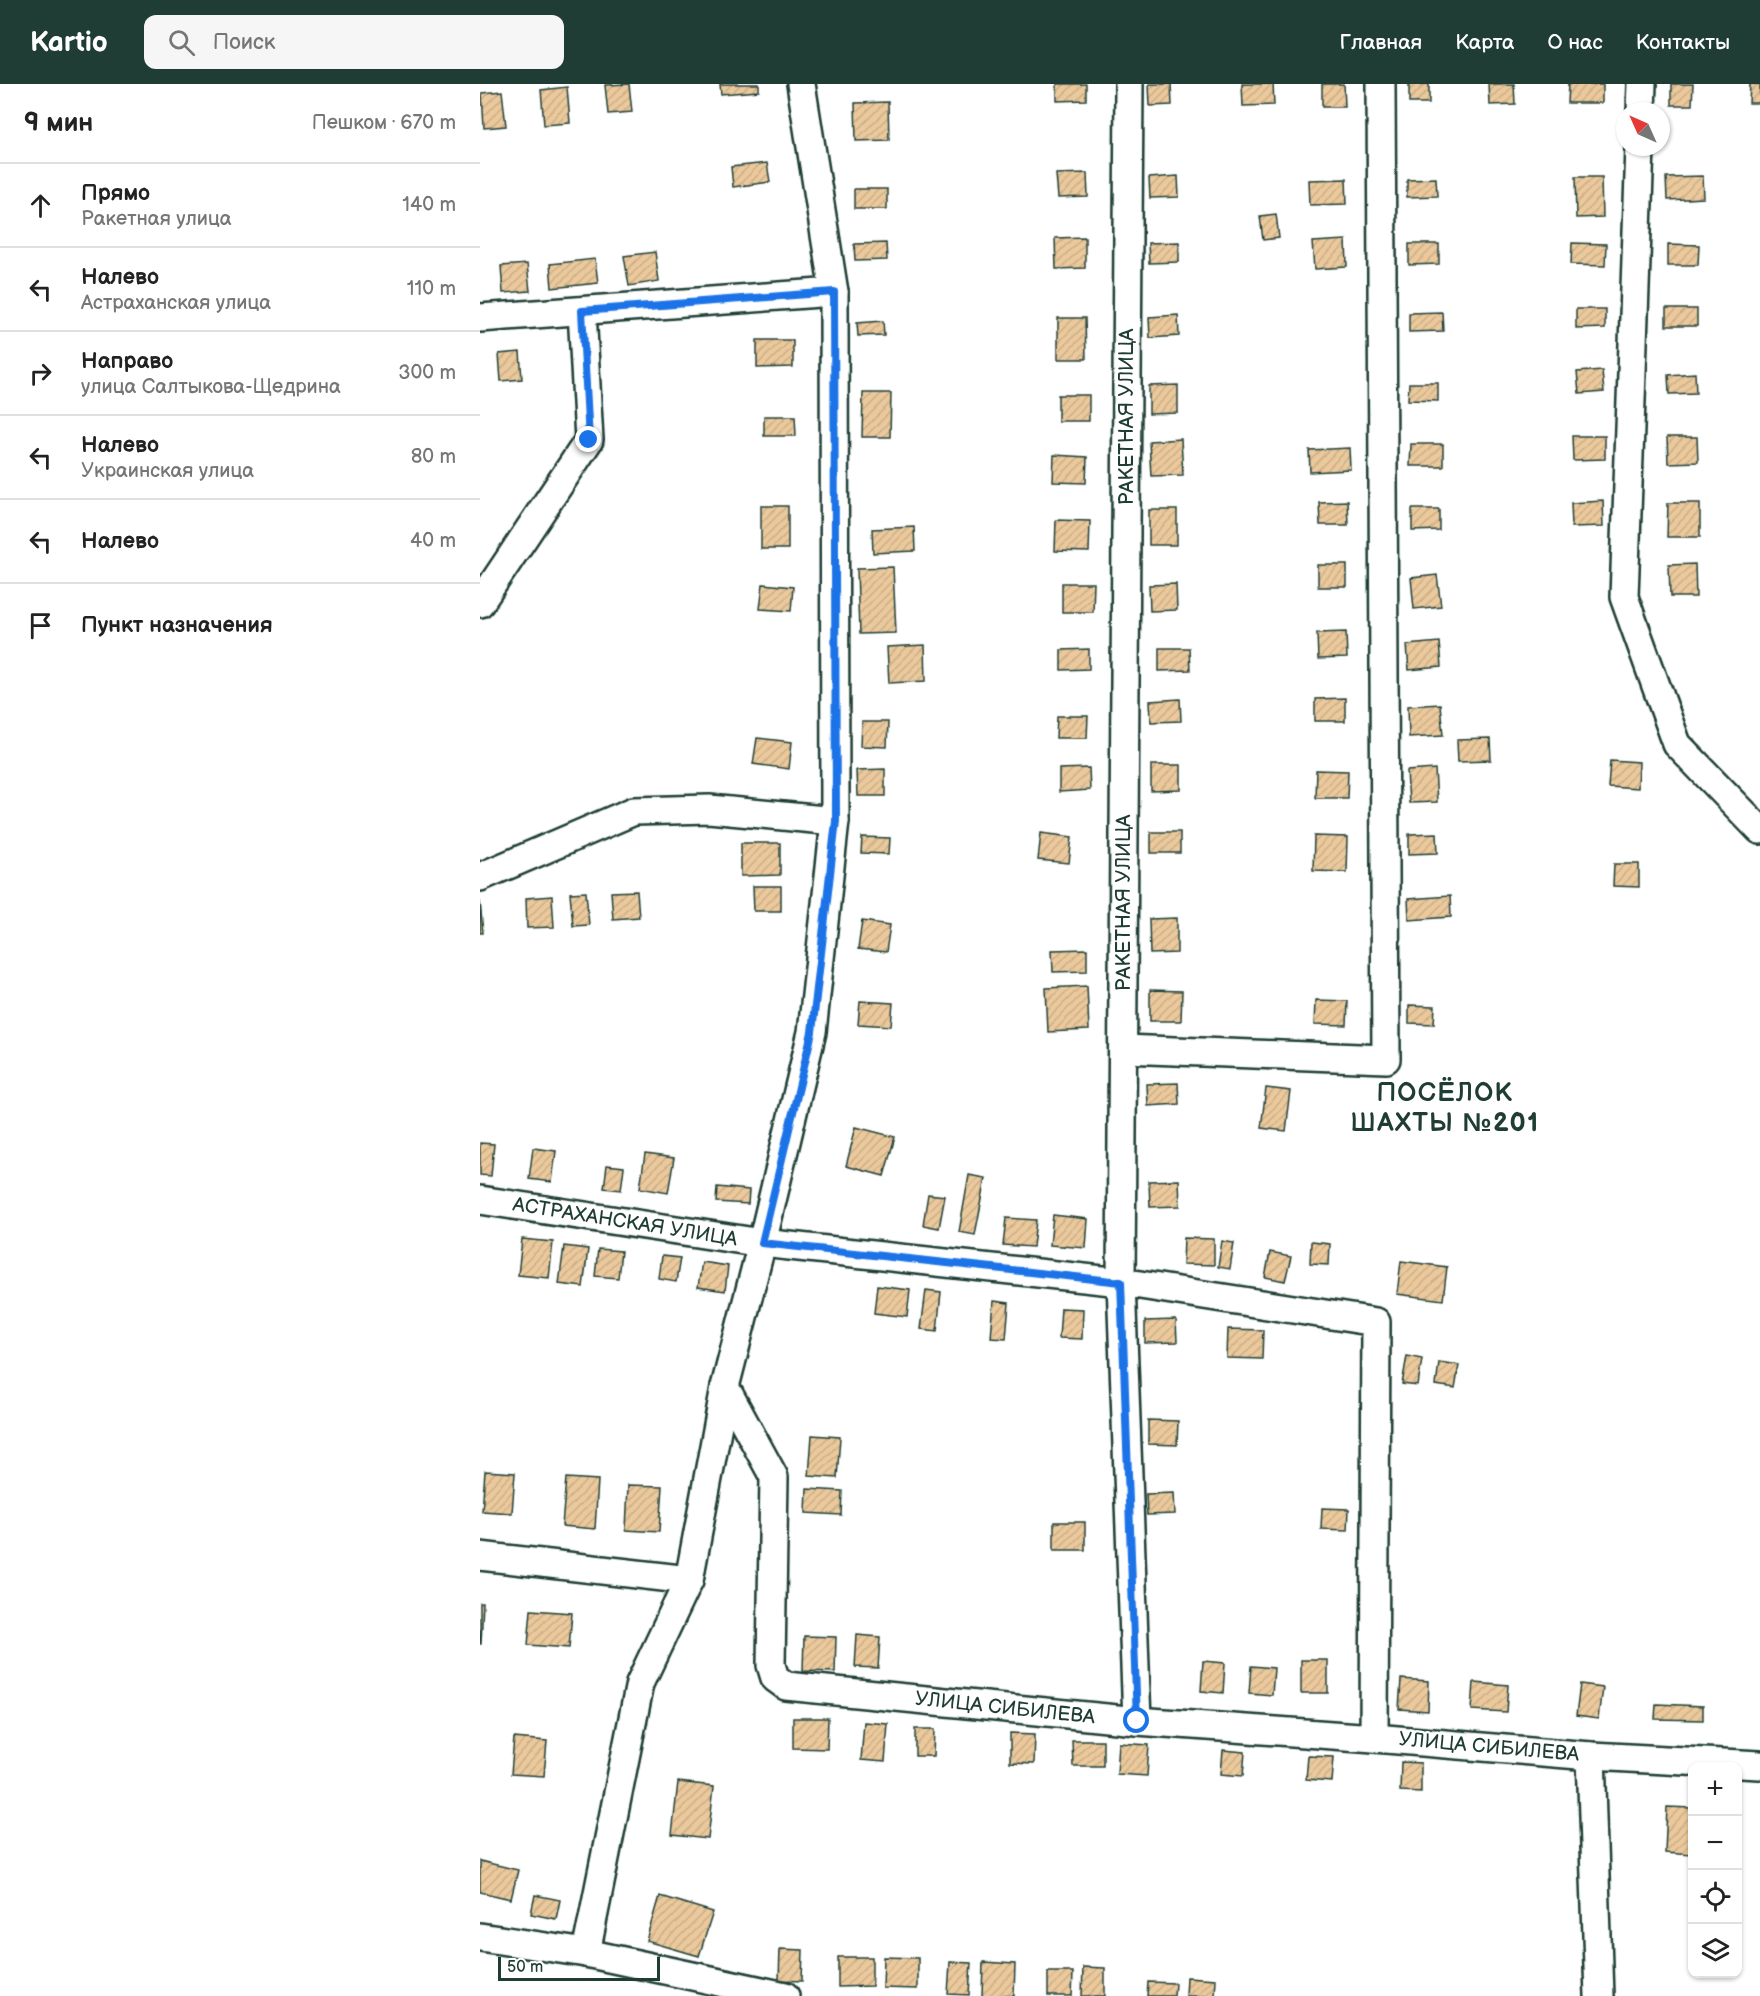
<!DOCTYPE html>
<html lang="ru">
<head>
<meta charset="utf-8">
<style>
	body { margin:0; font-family:"Balsamiq Sans",sans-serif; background:#f6f6f6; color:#222 }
	.controls { position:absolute; right:18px; bottom:18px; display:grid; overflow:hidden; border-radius:12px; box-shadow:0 2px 4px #0004 }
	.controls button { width:54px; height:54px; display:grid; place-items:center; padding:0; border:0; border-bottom:2px solid #e0e0e0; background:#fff; color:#222; font:30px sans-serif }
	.compass { position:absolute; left:1136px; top:18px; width:54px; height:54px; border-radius:50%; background:#fff; box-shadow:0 2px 4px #0004; rotate:315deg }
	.scale { position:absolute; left:18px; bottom:15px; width:162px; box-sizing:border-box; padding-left:6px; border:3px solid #1f3d34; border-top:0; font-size:16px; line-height:21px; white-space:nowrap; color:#1f3d34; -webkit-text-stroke:4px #fff; paint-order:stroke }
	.stop { position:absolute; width:18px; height:18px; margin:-14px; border:4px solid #1a73e8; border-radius:50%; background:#fff }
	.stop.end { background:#1a73e8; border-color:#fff; box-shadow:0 2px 6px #0008 }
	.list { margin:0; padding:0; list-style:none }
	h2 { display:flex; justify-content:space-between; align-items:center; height:78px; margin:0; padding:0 24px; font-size:26px }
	h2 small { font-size:20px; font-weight:400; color:#767676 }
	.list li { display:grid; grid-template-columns:39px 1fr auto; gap:18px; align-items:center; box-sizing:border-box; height:84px; padding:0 24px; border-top:2px solid #e0e0e0 }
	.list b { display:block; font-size:22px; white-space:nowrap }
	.list p { margin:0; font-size:20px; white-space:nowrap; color:#767676 }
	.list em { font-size:20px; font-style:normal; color:#767676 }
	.icon { flex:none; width:33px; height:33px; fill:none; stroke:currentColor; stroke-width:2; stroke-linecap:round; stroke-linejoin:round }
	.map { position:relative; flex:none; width:1280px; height:1912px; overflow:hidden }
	header { display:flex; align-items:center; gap:36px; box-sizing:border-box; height:84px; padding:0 30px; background:#1f3d34; color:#fff }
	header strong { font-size:28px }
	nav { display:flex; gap:33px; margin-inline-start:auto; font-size:21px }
	.search { width:420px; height:54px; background:#f6f6f6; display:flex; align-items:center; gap:15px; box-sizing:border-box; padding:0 21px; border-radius:12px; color:#767676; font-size:22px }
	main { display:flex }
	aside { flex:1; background:#fff }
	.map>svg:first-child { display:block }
</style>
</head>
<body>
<header>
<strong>Kartio</strong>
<div class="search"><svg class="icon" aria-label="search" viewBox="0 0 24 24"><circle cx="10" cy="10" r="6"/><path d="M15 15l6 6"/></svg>Поиск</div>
<nav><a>Главная</a><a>Карта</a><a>О нас</a><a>Контакты</a></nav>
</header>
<main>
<aside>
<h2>9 мин<small>Пешком · 670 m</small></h2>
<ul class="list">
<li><svg class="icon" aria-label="ahead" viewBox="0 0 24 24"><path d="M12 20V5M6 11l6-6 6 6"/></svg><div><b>Прямо</b><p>Ракетная улица</p></div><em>140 m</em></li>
<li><svg class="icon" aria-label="left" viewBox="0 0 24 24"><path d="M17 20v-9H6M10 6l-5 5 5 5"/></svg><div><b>Налево</b><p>Астраханская улица</p></div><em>110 m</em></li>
<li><svg class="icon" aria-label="right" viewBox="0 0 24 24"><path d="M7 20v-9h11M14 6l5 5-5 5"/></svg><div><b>Направо</b><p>улица Салтыкова-Щедрина</p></div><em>300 m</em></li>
<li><svg class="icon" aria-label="left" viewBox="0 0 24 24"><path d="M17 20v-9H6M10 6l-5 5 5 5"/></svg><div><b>Налево</b><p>Украинская улица</p></div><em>80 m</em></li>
<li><svg class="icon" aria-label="left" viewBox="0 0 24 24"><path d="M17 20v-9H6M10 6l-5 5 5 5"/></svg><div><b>Налево</b></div><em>40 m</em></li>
<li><svg class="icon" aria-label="arrive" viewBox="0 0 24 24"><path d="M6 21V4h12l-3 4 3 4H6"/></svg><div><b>Пункт назначения</b></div></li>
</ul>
</aside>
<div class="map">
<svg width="1280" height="1912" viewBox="0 0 1280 1912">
	<defs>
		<pattern id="building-hatch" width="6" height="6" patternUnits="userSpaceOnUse" patternTransform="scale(1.5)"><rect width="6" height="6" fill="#ebc99c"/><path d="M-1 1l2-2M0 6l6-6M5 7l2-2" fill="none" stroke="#c9ae87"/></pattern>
	</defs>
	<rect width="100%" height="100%" fill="#fff"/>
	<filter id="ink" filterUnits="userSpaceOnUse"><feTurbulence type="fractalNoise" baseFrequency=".0167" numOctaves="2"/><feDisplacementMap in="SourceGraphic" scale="12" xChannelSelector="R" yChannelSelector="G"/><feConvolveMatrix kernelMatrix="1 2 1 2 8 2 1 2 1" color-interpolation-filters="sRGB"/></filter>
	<g filter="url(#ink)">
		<g fill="url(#building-hatch)" stroke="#1f3d34" stroke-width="1.5">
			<path d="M 149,0 L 152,28 L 128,30 L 125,1 Z"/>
			<path d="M 240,0 L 279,0 L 279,7 L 241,10 Z"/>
			<path d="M 577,0 L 606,0 L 606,16 L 577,17 Z"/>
			<path d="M 669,0 L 691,0 L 692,21 L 670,22 Z"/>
			<path d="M 762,0 L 793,0 L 794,21 L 763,22 Z"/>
			<path d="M 842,0 L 864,0 L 865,23 L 842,23 Z"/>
			<rect x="929" y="0" width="20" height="19"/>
			<path d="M 1009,0 L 1034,0 L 1035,20 L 1010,21 Z"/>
			<path d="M 1088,0 L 1123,0 L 1123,19 L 1087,19 Z"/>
			<path d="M 1191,0 L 1213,0 L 1212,21 L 1191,21 Z"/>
			<path d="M 1270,0 L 1280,0 L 1280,19 L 1269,19 Z"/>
			<path d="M 87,3 L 90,39 L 64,41 L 61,6 Z"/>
			<path d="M 22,7 L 26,42 L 4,44 L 2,9 Z"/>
			<path d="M 408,18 L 409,56 L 376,57 L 375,19 Z"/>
			<path d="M 287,79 L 290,98 L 253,103 L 251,83 Z"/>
			<path d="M 607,89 L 608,113 L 578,114 L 576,90 Z"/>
			<path d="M 698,92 L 699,113 L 670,114 L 669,94 Z"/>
			<path d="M 1223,92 L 1224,114 L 1187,116 L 1186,93 Z"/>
			<path d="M 1095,93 L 1122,93 L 1123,133 L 1096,134 Z"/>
			<path d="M 956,94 L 957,112 L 927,113 L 927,95 Z"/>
			<path d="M 866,95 L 867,120 L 830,121 L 829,96 Z"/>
			<rect x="374" y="105" width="33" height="20"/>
			<path d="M 796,130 L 799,154 L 783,156 L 780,132 Z"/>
			<path d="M 605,153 L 605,184 L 576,185 L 575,154 Z"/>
			<path d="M 866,156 L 867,183 L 835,185 L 833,158 Z"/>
			<path d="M 699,158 L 699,178 L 669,179 L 668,159 Z"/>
			<path d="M 406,159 L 407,176 L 375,177 L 374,160 Z"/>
			<path d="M 1092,159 L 1126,160 L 1125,181 L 1091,180 Z"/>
			<path d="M 929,160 L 959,160 L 959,180 L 929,181 Z"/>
			<path d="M 1188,160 L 1219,161 L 1218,181 L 1188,181 Z"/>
			<path d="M 175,168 L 179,197 L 149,202 L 144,172 Z"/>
			<path d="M 115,175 L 118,199 L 72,204 L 70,180 Z"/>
			<path d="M 47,180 L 50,207 L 23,209 L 21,182 Z"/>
			<path d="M 1096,225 L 1125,225 L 1125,244 L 1096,245 Z"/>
			<rect x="1186" y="225" width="31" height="17"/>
			<path d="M 962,228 L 963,247 L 929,248 L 929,229 Z"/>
			<path d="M 698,231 L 699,252 L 670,254 L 669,233 Z"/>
			<path d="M 578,234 L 605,234 L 606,275 L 578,275 Z"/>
			<path d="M 403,237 L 404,251 L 378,252 L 377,239 Z"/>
			<path d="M 277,256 L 313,256 L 313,283 L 277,284 Z"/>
			<path d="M 40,268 L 42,295 L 21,297 L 19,270 Z"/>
			<path d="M 1122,286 L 1124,308 L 1099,310 L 1097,288 Z"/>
			<path d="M 1215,289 L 1216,309 L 1189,310 L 1188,291 Z"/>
			<path d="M 929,299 L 958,299 L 958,317 L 928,316 Z"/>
			<path d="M 698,301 L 698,329 L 669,330 L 669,302 Z"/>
			<path d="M 383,309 L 411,309 L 410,353 L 382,353 Z"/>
			<rect x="578" y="311" width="31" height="26"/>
			<path d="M 284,332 L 315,332 L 316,352 L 284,352 Z"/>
			<path d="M 1092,352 L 1125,352 L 1125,375 L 1093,376 Z"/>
			<path d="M 1187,353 L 1217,353 L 1218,378 L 1188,379 Z"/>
			<path d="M 701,355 L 703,391 L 671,392 L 669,357 Z"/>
			<path d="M 931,360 L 963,360 L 963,382 L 930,382 Z"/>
			<path d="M 870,364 L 871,386 L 830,388 L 829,366 Z"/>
			<path d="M 574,371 L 607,373 L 606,399 L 573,398 Z"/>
			<path d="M 867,417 L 868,441 L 840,441 L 839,418 Z"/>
			<path d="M 1123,417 L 1124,442 L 1092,443 L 1091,419 Z"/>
			<path d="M 1188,419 L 1220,419 L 1220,453 L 1187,453 Z"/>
			<rect x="281" y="422" width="27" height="43"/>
			<path d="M 932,425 L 959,425 L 959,446 L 932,447 Z"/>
			<rect x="669" y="426" width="28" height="35"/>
			<path d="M 576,436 L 610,437 L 609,468 L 575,467 Z"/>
			<path d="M 434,443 L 435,467 L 393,469 L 392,445 Z"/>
			<path d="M 1215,480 L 1216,513 L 1190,513 L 1189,481 Z"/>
			<rect x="838" y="481" width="29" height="22"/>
			<path d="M 413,483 L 416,549 L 379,550 L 377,484 Z"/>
			<path d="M 957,491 L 961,522 L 934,525 L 931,494 Z"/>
			<path d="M 582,499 L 614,499 L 613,528 L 582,528 Z"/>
			<path d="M 283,500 L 313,503 L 311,527 L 280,525 Z"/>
			<path d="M 696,500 L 697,526 L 670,527 L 669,501 Z"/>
			<path d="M 866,548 L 867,574 L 838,575 L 837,549 Z"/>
			<path d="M 959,558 L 961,583 L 929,586 L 927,561 Z"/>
			<path d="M 445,561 L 446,597 L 409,599 L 407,563 Z"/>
			<path d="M 679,564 L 709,564 L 710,586 L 679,587 Z"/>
			<path d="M 609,565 L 609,585 L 581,586 L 581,566 Z"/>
			<path d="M 865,614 L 865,637 L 835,637 L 835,615 Z"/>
			<path d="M 700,615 L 701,637 L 671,638 L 670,617 Z"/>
			<path d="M 960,620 L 963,651 L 929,653 L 928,622 Z"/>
			<path d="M 577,632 L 608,632 L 607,654 L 576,654 Z"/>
			<path d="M 382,638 L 408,638 L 407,663 L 381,662 Z"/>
			<path d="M 277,654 L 312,658 L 309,685 L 273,680 Z"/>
			<path d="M 1010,655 L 1011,676 L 978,677 L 977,656 Z"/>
			<path d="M 1130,676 L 1159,678 L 1158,704 L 1128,702 Z"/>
			<path d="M 671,681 L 701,681 L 701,706 L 671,707 Z"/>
			<path d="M 609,684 L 610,706 L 579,708 L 579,685 Z"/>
			<path d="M 405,685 L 405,712 L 378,712 L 377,686 Z"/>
			<path d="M 955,685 L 957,718 L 929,719 L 927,687 Z"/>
			<path d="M 836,686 L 868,687 L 867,714 L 835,714 Z"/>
			<rect x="671" y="748" width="29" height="21"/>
			<path d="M 561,749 L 592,753 L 589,779 L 558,776 Z"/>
			<path d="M 957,749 L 958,769 L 929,770 L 929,750 Z"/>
			<path d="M 834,752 L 868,753 L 867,788 L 833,787 Z"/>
			<path d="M 382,753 L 410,754 L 409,770 L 381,769 Z"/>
			<path d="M 261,759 L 300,759 L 300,791 L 261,792 Z"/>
			<path d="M 1134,780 L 1159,780 L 1159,803 L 1133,802 Z"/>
			<path d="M 273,802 L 301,802 L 301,827 L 274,827 Z"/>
			<path d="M 157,807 L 159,833 L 133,835 L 131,808 Z"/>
			<path d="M 106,808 L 109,841 L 93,842 L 90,809 Z"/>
			<path d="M 72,812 L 74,843 L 47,844 L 46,814 Z"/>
			<path d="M 970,812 L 971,833 L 929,836 L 928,815 Z"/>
			<path d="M 0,817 L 3,849 L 0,849 Z"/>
			<path d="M 697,834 L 697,869 L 670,870 L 669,835 Z"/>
			<path d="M 382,837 L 410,841 L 406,868 L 378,865 Z"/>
			<path d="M 607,865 L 607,887 L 573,888 L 572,866 Z"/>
			<path d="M 607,902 L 609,946 L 568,948 L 566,904 Z"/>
			<path d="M 670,906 L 702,907 L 701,937 L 670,937 Z"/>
			<path d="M 836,916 L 867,917 L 866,941 L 835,940 Z"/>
			<path d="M 380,917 L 413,919 L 411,942 L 378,940 Z"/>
			<path d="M 929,921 L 955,922 L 954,940 L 929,939 Z"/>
			<path d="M 698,999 L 699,1020 L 668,1022 L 667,1000 Z"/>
			<path d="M 786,1004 L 811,1007 L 806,1047 L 781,1044 Z"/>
			<path d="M 376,1043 L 415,1053 L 404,1092 L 366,1082 Z"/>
			<path d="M 0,1059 L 14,1060 L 11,1092 L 0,1091 Z"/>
			<path d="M 53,1064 L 76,1067 L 72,1098 L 49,1095 Z"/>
			<path d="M 165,1070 L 194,1074 L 188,1109 L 160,1104 Z"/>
			<path d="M 127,1081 L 144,1083 L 141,1106 L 124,1104 Z"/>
			<path d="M 489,1091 L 506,1094 L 495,1151 L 479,1148 Z"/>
			<path d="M 699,1096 L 700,1122 L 670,1123 L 669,1097 Z"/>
			<path d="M 237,1103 L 269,1106 L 268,1120 L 236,1118 Z"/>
			<path d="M 448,1110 L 465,1112 L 459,1144 L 443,1141 Z"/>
			<path d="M 573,1131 L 608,1135 L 606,1164 L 570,1161 Z"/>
			<path d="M 526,1134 L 556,1136 L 553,1163 L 523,1161 Z"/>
			<path d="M 704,1154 L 734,1155 L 734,1181 L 703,1180 Z"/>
			<path d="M 42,1155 L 73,1158 L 69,1194 L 38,1191 Z"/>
			<path d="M 742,1157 L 754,1159 L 750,1185 L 738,1183 Z"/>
			<path d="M 831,1158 L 850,1160 L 849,1181 L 830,1180 Z"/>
			<path d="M 84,1162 L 108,1165 L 103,1203 L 79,1200 Z"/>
			<path d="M 118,1165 L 141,1167 L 138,1194 L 115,1192 Z"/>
			<path d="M 790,1168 L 811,1172 L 805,1197 L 785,1193 Z"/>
			<path d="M 182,1172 L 200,1174 L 196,1198 L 179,1195 Z"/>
			<path d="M 921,1177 L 967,1183 L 963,1216 L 917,1210 Z"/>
			<path d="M 222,1178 L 248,1182 L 245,1207 L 218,1203 Z"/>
			<path d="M 397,1202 L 430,1206 L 427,1233 L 394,1229 Z"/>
			<path d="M 446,1206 L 461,1208 L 457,1247 L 441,1245 Z"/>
			<path d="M 514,1217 L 529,1219 L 526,1255 L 511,1254 Z"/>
			<path d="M 581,1224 L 603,1225 L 602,1255 L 579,1254 Z"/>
			<path d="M 696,1236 L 697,1258 L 665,1259 L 665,1237 Z"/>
			<path d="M 748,1245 L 783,1246 L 782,1275 L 747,1274 Z"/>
			<path d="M 927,1272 L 942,1275 L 938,1302 L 922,1300 Z"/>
			<path d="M 959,1278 L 979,1281 L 975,1304 L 956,1301 Z"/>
			<path d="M 668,1336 L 698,1337 L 697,1361 L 668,1360 Z"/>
			<path d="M 332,1351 L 360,1353 L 357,1394 L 329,1392 Z"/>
			<path d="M 5,1387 L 35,1389 L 32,1429 L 2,1427 Z"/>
			<path d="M 86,1394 L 118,1396 L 115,1445 L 82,1442 Z"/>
			<path d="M 148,1401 L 182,1402 L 179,1448 L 146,1446 Z"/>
			<path d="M 327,1405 L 362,1407 L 361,1431 L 326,1429 Z"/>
			<path d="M 694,1409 L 695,1430 L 667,1431 L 666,1410 Z"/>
			<path d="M 842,1424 L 869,1425 L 868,1446 L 841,1445 Z"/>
			<rect x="574" y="1438" width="31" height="28"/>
			<path d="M 0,1519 L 3,1519 L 1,1560 L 0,1560 Z"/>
			<path d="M 51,1526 L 92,1529 L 89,1564 L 48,1561 Z"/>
			<path d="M 377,1551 L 400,1553 L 398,1584 L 375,1583 Z"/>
			<path d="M 324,1552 L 356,1553 L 355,1588 L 323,1587 Z"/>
			<rect x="821" y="1576" width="27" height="33"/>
			<path d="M 723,1577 L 745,1579 L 743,1609 L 721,1607 Z"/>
			<path d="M 771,1582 L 794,1584 L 792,1611 L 769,1609 Z"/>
			<path d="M 921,1595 L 949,1597 L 948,1627 L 919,1625 Z"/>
			<path d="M 994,1598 L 1028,1601 L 1026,1628 L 992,1626 Z"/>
			<path d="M 1100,1600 L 1123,1603 L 1119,1635 L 1096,1632 Z"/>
			<path d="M 1176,1620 L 1223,1622 L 1223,1636 L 1175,1635 Z"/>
			<path d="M 313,1634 L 348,1634 L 347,1665 L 313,1664 Z"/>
			<path d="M 384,1638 L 408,1640 L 405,1678 L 381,1676 Z"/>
			<path d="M 435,1645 L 455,1645 L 454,1672 L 435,1672 Z"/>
			<path d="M 530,1649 L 555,1650 L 554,1680 L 530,1679 Z"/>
			<path d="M 34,1654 L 67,1657 L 64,1692 L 31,1690 Z"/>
			<path d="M 592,1656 L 623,1656 L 623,1682 L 593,1682 Z"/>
			<path d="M 639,1659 L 669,1661 L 667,1692 L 637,1690 Z"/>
			<path d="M 743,1666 L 765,1668 L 763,1692 L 741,1690 Z"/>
			<path d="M 828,1672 L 854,1673 L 852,1698 L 826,1696 Z"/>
			<path d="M 921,1678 L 941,1679 L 941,1708 L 920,1707 Z"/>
			<path d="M 198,1698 L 234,1702 L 228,1755 L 192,1751 Z"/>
			<path d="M 1187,1723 L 1212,1724 L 1212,1770 L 1185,1768 Z"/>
			<path d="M 0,1777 L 38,1786 L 31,1815 L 0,1808 Z"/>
			<path d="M 55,1811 L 80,1816 L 76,1835 L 51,1830 Z"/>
			<path d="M 180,1812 L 233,1828 L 219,1872 L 167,1857 Z"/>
			<path d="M 300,1865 L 323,1866 L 322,1897 L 299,1896 Z"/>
			<path d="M 358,1873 L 392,1873 L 392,1902 L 358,1903 Z"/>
			<path d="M 404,1873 L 438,1874 L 438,1905 L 403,1904 Z"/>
			<path d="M 470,1878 L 491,1879 L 489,1911 L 468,1910 Z"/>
			<path d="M 503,1878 L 535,1880 L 534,1912 L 502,1912 Z"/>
			<path d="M 603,1883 L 625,1884 L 625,1912 L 602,1912 Z"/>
			<path d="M 568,1888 L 593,1888 L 592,1912 L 568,1912 Z"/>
			<path d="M 707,1893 L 736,1895 L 735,1912 L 706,1912 Z"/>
			<path d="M 668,1898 L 695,1899 L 694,1912 L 667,1912 Z"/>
		</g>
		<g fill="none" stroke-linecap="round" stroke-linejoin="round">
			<g stroke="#1f3d34" stroke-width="32">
				<g id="minor">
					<path d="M 321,0 L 354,208 L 355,737 L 332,948 L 282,1159 L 245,1303 L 294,1393 L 291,1581 L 295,1594 L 306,1602 L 657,1637 L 894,1654 L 1111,1672 L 1280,1681"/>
					<path d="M 649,0 L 641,1198 L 657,1637"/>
					<path d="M 1161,27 L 1162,0"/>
					<path d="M 1160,63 L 1144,513 L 1197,660 L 1280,746"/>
					<path d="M 0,234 L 354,208"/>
					<path d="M 0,519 L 109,356 L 102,227"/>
					<path d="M 0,793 L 154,727 L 229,725 L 355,737"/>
					<path d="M 643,965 L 906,975 L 901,0"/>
					<path d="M 0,1116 L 282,1159 L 641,1198 L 896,1238 L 894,1654"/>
					<path d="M 0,1472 L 209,1496"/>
					<path d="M 1111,1672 L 1119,1912"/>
					<path d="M 0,1853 L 106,1869 L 305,1912"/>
					<path d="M 106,1869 L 160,1599 L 209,1496 L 245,1303"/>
				</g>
			</g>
			<use href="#minor" stroke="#fff" stroke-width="27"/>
		</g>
	</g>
	<g fill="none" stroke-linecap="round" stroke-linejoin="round" filter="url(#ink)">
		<path stroke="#1a73e8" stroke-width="8" d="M 109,356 L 102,227 L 354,208 L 356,737 L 332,948 L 282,1159 L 641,1198 L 657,1637"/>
	</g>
	<g text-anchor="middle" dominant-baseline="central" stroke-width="4.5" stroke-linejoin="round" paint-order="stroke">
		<g font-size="20" fill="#1f3d34" stroke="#fff">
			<text transform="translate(647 333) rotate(-90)">РАКЕТНАЯ УЛИЦА</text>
			<text transform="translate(644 819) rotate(-90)">РАКЕТНАЯ УЛИЦА</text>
			<text transform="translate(145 1138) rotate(9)">АСТРАХАНСКАЯ УЛИЦА</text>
			<text transform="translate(525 1624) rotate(6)">УЛИЦА СИБИЛЕВА</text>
			<text transform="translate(1009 1663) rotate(5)">УЛИЦА СИБИЛЕВА</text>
		</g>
		<g font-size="26" font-weight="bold" letter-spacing="1.5" fill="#1f3d34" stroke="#fff">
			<text x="965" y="1009">ПОСЁЛОК<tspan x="965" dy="30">ШАХТЫ №201</tspan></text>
		</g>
	</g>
</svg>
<div class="controls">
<button>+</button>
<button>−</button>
<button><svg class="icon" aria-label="locate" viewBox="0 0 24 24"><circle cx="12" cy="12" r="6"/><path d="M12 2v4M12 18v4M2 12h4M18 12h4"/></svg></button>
<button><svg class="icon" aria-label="layers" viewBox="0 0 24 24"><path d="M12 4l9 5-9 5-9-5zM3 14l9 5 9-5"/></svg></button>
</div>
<svg class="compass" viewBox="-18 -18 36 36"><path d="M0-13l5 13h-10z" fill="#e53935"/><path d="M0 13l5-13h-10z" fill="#767676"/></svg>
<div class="scale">50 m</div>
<div class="stop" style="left:657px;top:1637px"></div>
<div class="stop end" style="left:109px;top:356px"></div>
</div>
</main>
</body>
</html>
